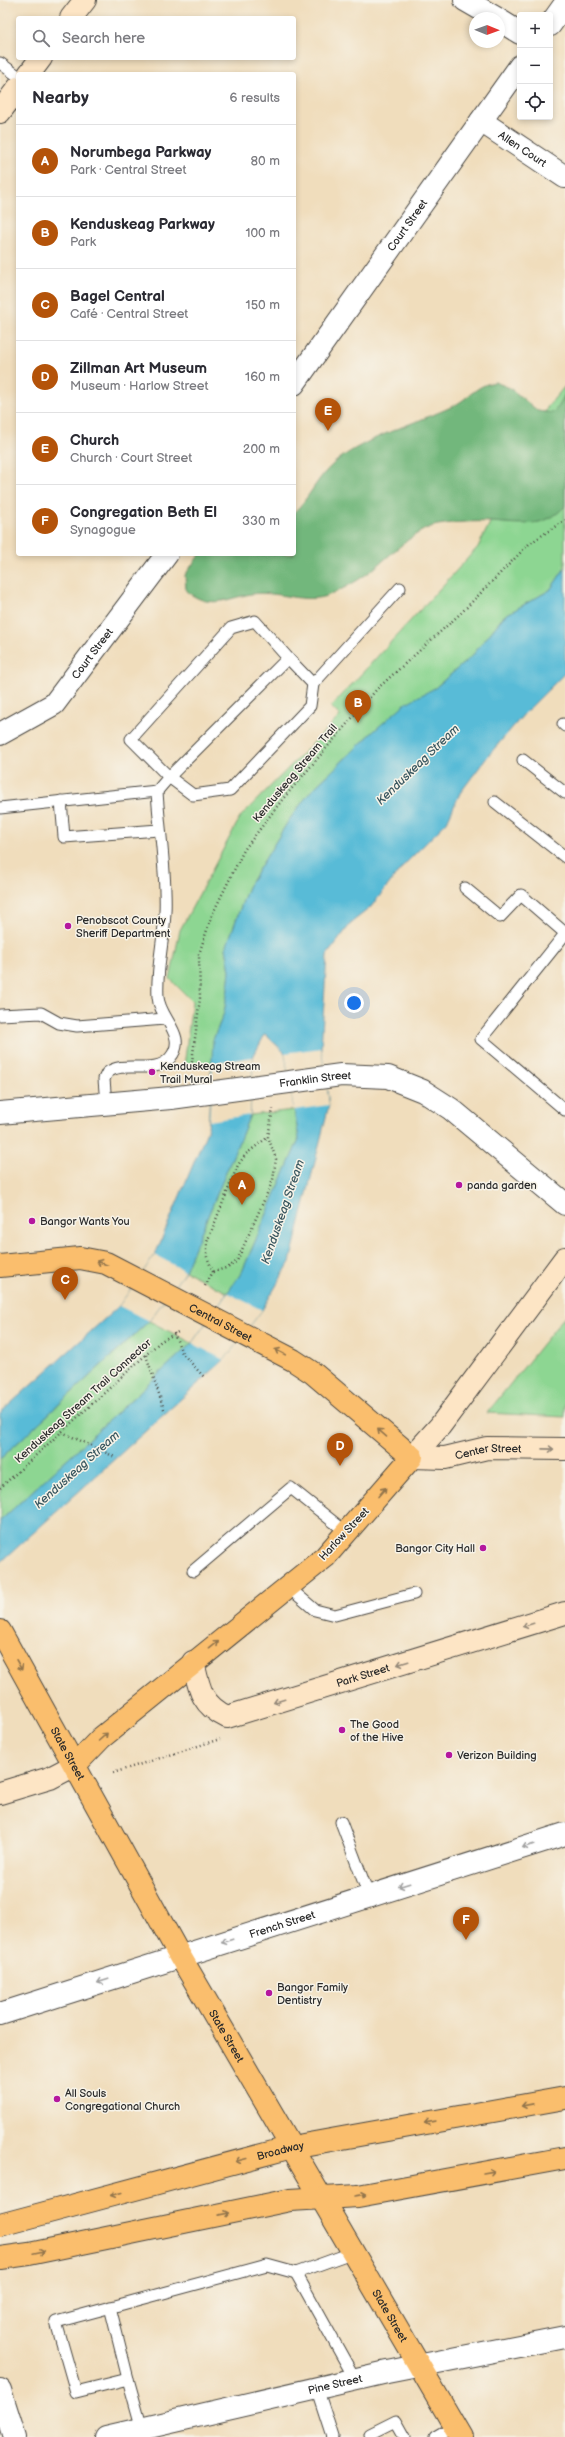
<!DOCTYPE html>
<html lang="en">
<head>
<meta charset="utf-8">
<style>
	body { margin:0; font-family:"Balsamiq Sans",sans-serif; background:#f7f7f7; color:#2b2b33 }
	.controls { position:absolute; right:12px; top:12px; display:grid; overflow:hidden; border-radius:4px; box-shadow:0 2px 6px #0003 }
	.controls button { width:36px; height:36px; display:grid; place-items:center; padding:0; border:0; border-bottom:1px solid #e1e1e2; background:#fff; color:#2b2b33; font:20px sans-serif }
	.compass { position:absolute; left:469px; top:12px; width:36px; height:36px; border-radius:50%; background:#fff; box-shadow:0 2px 6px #0003; rotate:91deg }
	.you { position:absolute; left:354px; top:1003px; width:14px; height:14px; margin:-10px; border:3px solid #fff; border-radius:50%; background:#1a73e8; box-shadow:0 0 0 6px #1a73e833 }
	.badge { display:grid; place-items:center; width:26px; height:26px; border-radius:50%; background:#b45309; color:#fff; font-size:13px; font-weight:700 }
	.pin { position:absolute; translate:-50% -33px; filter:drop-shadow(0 1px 2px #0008) }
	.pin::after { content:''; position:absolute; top:21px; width:14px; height:12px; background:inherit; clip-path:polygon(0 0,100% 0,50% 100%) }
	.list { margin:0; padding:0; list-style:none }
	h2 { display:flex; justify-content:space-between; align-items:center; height:52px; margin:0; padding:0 16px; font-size:17px }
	h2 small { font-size:13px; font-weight:400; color:#7c7c81 }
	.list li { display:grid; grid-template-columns:26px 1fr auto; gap:12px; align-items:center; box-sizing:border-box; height:72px; padding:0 16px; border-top:1px solid #e1e1e2 }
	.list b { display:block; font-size:15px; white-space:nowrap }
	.list p { margin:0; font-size:13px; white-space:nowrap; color:#7c7c81 }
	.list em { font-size:13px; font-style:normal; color:#7c7c81 }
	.icon { flex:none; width:22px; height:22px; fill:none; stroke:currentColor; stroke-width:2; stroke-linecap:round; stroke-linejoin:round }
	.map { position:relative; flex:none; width:565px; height:2437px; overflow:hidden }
	.search { position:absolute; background:#fff; box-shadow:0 2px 6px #0003; left:16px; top:16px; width:280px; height:44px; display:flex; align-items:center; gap:10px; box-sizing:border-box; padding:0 14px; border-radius:4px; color:#7c7c81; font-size:15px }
	.panel { position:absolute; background:#fff; box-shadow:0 2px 6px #0003; left:16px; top:72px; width:280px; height:484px; border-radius:4px }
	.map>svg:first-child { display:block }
</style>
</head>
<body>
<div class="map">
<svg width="565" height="2437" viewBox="0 0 565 2437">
	<rect width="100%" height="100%" fill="#f7f3e8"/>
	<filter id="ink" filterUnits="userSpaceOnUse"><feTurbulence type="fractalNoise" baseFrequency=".025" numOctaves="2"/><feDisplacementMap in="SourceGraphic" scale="8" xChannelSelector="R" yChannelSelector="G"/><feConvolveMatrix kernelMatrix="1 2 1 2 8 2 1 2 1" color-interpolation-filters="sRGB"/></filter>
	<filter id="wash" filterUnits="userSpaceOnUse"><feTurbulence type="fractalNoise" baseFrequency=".012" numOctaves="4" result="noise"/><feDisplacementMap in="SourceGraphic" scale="16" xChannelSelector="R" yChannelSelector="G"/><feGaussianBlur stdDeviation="0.9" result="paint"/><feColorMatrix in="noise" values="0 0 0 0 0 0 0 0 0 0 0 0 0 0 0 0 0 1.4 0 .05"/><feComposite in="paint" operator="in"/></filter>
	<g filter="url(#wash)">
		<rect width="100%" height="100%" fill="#f0ddbc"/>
		<g fill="#8dd692" stroke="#5c805e">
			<path d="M 565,386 L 565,568 L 550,590 L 504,616 L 472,656 L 435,688 L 375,730 L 311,791 L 289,820 L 248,887 L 226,948 L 230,971 L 228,989 L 224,1013 L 213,1040 L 213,1063 L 184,1067 L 192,1001 L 170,979 L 180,930 L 241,816 L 340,716 L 331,707 L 478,547 L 548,406 Z"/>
			<path d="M 294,1110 L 299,1139 L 242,1272 L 228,1293 L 185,1271 L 250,1115 Z"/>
			<path d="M 565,1316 L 565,1417 L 487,1413 Z"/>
			<path d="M 149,1321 L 192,1343 L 0,1521 L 0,1459 Z"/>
		</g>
		<path fill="#72b77c" stroke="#4e7154" d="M 495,382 L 510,388 L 538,411 L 552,413 L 559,406 L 565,394 L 565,506 C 545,529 519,524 492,522 C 474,521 456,522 438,525 C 413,529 385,562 364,576 C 354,583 341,590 329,595 C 304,605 277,590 251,594 C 224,599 211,610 186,591 L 185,575 L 200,554 L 294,554 L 294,512 C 308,500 315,482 328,469 C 355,440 415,424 451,407 C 468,400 475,385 495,382 Z"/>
		<path fill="#58bbd7" stroke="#427381" d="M 565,568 L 565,673 L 524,714 L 488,756 L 460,793 L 447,822 L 405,864 L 370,908 L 352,922 L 327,955 L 321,1048 L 329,1105 L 290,1262 L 262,1310 L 224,1360 L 0,1563 L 0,1521 L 192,1343 L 242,1272 L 299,1139 L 285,1053 L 265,1034 L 253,1057 L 250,1115 L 185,1271 L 149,1321 L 0,1459 L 0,1413 L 119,1306 L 155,1255 L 208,1129 L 213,1040 L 224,1013 L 228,989 L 230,971 L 226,948 L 248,887 L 289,820 L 311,791 L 375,730 L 406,703 L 435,688 L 472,656 L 504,616 L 550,590 Z"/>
		<g fill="#f0ddbc">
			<path d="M 321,1048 L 329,1105 L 294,1110 L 285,1053 Z"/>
			<path d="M 253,1057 L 250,1115 L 209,1121 L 213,1063 Z"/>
			<path d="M 155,1255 L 185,1271 L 149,1321 L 119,1306 Z"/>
			<path d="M 228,1293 L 262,1310 L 224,1360 L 192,1343 Z"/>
		</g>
	</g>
	<g filter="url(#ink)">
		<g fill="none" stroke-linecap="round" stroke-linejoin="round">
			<g stroke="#494641" stroke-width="13">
				<g id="lane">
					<path d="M 0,63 L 18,76"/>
					<path d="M 288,658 L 313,684"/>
					<path d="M 563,724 L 565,726"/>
					<path d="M 523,760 L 565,793"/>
					<path d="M 61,801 L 64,837 L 159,830"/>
					<path d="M 495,802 L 565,857"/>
					<path d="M 0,808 L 157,791 L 169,777 L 288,658 L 255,621 L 231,628 L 131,739 L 169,777 L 193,795 L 230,790 L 310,706 L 313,684 L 400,588"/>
					<path d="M 465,888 L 500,917 L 521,895 L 565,933"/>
					<path d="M 565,934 L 481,1039 L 565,1110"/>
					<path d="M 0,1015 L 41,1013 L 59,1023 L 77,1026 L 165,1019"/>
					<path d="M 106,1104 L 104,1079 L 107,1073 C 124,1059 154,1076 170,1058 C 189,1036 159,1018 158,997 C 156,969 164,940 165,912 C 167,876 159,829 157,791"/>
					<path d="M 193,1571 L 291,1488 L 346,1532"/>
					<path d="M 287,1586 L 315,1610 L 335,1615 L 414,1594"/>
					<path d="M 341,1822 L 369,1896"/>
					<path d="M 354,2252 L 296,2273 L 355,2379"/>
					<path d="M 110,2307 L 128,2379"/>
					<path d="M 317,2388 L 333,2437"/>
					<path d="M 142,2429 L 128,2379 L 76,2392 L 56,2322 L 267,2265 L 296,2273"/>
					<path d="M 370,2434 L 396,2421 L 405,2437"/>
					<path d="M 435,2437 L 454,2426"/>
				</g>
			</g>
			<g stroke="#494641" stroke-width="24">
				<g id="street">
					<path d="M 465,0 L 496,18"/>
					<path d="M 499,20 L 520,33"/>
					<path d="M 550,25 L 565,4"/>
					<path id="s1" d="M 481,121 L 565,177"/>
					<path id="s2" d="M 294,384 L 520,66"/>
					<path id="s3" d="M 0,734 L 54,704 L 167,554"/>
					<path id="s4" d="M 0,1113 L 171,1098 L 341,1075 L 388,1077 L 423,1091 L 451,1109 L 565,1204"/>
					<path id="s5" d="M 0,2014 L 565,1834"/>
					<path d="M 0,2390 L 15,2437"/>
					<path id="s6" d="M 106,2437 L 387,2372 L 565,2337"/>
				</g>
			</g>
			<g stroke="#494641" stroke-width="24">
				<g id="secondary">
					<path d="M 71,18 L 85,0"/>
					<path d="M 29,74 L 41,58"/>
					<path d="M 0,112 L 18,88"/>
					<path d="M 412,1457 L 440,1426 L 565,1258"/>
					<path id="s7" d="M 412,1457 L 445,1458 L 487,1448 L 565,1449"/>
					<path id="s8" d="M 193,1662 C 199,1688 201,1705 227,1717 L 565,1613"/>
					<path d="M 0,1793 L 50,1778 L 75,1765"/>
				</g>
			</g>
			<g stroke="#494641" stroke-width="24">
				<g id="primary">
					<path id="s9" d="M 0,1266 L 80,1258 L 106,1263 L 293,1360 L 313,1373 L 412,1457 L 325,1557 L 101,1738 L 75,1765"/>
					<path id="s10" d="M 0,1631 L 180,1956 L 461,2437"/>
					<path id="s11" d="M 0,2225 L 292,2147 L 565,2098"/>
					<path d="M 0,2258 L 29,2254 L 290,2200 L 358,2196 L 565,2158"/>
				</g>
			</g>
			<g stroke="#494641" stroke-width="2.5" stroke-dasharray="1 3" stroke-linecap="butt">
				<path d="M 191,1070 L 200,998 L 199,954 L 212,915 L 244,850 L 282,800 L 377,689 L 460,614 L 529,544 L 565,520"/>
				<path d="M 213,1272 L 207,1257 L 207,1242 L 238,1165 L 246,1154 L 268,1137"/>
				<path d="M 205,1286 L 213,1272 L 229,1267 L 237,1261 L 273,1180 L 276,1159 L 268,1137 L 273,1109"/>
				<path d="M 174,1333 L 182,1353 L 204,1377"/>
				<path d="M 146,1355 L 165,1412"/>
				<path d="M 62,1432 L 115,1457"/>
				<path d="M 0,1488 L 161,1341 L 180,1331"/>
				<path d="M 113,1773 L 220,1739"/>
			</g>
			<use href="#lane" stroke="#fff" stroke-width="11"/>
			<use href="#street" stroke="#fff" stroke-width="22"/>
			<use href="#secondary" stroke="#fde5c5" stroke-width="22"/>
			<use href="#primary" stroke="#fabe6d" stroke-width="22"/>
		</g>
		<defs><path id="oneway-shaft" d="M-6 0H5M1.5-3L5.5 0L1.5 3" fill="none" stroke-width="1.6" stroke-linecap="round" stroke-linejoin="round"/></defs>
		<g stroke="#92744c">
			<use href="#oneway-shaft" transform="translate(102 1263) rotate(-159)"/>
			<use href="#oneway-shaft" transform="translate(280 1352) rotate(-152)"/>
			<use href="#oneway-shaft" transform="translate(382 1433) rotate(-139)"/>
			<use href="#oneway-shaft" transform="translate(382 1492) rotate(-49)"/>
			<use href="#oneway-shaft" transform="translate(214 1645) rotate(-39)"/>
			<use href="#oneway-shaft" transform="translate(19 1665) rotate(61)"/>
			<use href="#oneway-shaft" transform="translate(103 1737) rotate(-42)"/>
			<use href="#oneway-shaft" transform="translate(527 2105) rotate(169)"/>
			<use href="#oneway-shaft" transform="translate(430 2122) rotate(170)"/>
			<use href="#oneway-shaft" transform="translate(241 2160) rotate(165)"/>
			<use href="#oneway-shaft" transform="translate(489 2172) rotate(-10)"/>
			<use href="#oneway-shaft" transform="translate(116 2194) rotate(165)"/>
			<use href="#oneway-shaft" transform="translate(361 2195) rotate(-10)"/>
			<use href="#oneway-shaft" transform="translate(224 2214) rotate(-11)"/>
			<use href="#oneway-shaft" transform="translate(39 2252) rotate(-12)"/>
		</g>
		<g stroke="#948878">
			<use href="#oneway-shaft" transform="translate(548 1449) rotate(1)"/>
			<use href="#oneway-shaft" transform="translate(528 1625) rotate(163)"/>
			<use href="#oneway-shaft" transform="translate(403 1663) rotate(163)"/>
			<use href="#oneway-shaft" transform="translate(279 1701) rotate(163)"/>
		</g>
		<g stroke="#a0a0a0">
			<use href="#oneway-shaft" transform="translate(528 1846) rotate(163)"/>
			<use href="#oneway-shaft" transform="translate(404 1885) rotate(163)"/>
			<use href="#oneway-shaft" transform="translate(227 1941) rotate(162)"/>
			<use href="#oneway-shaft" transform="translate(103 1981) rotate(162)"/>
		</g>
	</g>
	<g fill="#b5179e" stroke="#f7f3e8" stroke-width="1.5">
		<circle cx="68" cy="926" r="4"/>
		<circle cx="152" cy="1072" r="4"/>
		<circle cx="459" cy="1185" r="4"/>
		<circle cx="32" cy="1221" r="4"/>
		<circle cx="483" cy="1548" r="4"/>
		<circle cx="342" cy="1730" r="4"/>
		<circle cx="449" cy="1755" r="4"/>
		<circle cx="269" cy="1993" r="4"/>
		<circle cx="57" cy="2099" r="4"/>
	</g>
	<g text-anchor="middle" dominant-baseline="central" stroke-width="3" stroke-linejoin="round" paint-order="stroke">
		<g font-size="11" fill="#2b2b2b" stroke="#f7f3e8">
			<text stroke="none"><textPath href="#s1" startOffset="50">Allen Court</textPath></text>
			<text stroke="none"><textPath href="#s2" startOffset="195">Court Street</textPath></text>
			<text stroke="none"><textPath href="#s3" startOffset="125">Court Street</textPath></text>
			<text transform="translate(295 773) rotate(-50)">Kenduskeag Stream Trail</text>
			<text stroke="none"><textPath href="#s4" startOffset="317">Franklin Street</textPath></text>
			<text stroke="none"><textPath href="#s9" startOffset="236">Central Street</textPath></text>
			<text transform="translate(83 1401) rotate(-42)">Kenduskeag Stream Trail Connector</text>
			<text stroke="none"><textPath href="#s7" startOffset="77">Center Street</textPath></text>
			<text transform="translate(344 1534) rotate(-47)">Harlow Street</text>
			<text stroke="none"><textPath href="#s8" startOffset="210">Park Street</textPath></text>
			<text stroke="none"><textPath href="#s10" startOffset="140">State Street</textPath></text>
			<text stroke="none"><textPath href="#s5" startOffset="296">French Street</textPath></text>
			<text stroke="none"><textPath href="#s10" startOffset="464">State Street</textPath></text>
			<text stroke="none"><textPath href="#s11" startOffset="290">Broadway</textPath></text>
			<text stroke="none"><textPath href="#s10" startOffset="788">State Street</textPath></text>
			<text stroke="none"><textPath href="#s6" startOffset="235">Pine Street</textPath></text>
		</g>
		<g font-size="11" fill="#2b2b2b" stroke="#f7f3e8" text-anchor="start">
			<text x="76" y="920">Penobscot County<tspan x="76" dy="13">Sheriff Department</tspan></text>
			<text x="160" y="1066">Kenduskeag Stream<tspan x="160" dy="13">Trail Mural</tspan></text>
			<text x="467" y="1185">panda garden</text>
			<text x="40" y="1221">Bangor Wants You</text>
			<text x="475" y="1548" text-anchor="end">Bangor City Hall</text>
			<text x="350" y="1724">The Good<tspan x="350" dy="13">of the Hive</tspan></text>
			<text x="457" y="1755">Verizon Building</text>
			<text x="277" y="1987">Bangor Family<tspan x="277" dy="13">Dentistry</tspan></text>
			<text x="65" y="2093">All Souls<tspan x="65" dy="13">Congregational Church</tspan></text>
		</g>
		<g font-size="12" font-style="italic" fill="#38565f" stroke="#f7f3e8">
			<text transform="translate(418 765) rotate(-44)">Kenduskeag Stream</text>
			<text transform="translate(283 1212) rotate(-71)">Kenduskeag Stream</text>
			<text transform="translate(77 1470) rotate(-42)">Kenduskeag Stream</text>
		</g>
	</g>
</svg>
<div class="controls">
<button>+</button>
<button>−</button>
<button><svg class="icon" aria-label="locate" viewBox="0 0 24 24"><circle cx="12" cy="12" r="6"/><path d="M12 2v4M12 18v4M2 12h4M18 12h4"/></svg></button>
</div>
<svg class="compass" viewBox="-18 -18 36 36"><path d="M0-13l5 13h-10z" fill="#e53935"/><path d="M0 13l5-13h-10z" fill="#7c7c81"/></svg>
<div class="you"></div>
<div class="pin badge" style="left:242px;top:1205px">A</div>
<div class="pin badge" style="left:358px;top:723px">B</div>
<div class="pin badge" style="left:65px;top:1300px">C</div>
<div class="pin badge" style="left:340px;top:1466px">D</div>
<div class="pin badge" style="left:328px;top:431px">E</div>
<div class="pin badge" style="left:466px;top:1940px">F</div>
<div class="search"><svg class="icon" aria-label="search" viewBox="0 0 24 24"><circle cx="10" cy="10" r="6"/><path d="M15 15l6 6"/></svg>Search here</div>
<section class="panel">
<h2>Nearby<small>6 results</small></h2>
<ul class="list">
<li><span class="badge">A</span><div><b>Norumbega Parkway</b><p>Park · Central Street</p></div><em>80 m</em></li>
<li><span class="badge">B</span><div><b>Kenduskeag Parkway</b><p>Park</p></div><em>100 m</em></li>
<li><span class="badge">C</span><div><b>Bagel Central</b><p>Café · Central Street</p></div><em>150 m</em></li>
<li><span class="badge">D</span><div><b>Zillman Art Museum</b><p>Museum · Harlow Street</p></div><em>160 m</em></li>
<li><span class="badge">E</span><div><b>Church</b><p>Church · Court Street</p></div><em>200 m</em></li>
<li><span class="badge">F</span><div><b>Congregation Beth El</b><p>Synagogue</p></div><em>330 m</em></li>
</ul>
</section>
</div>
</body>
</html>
